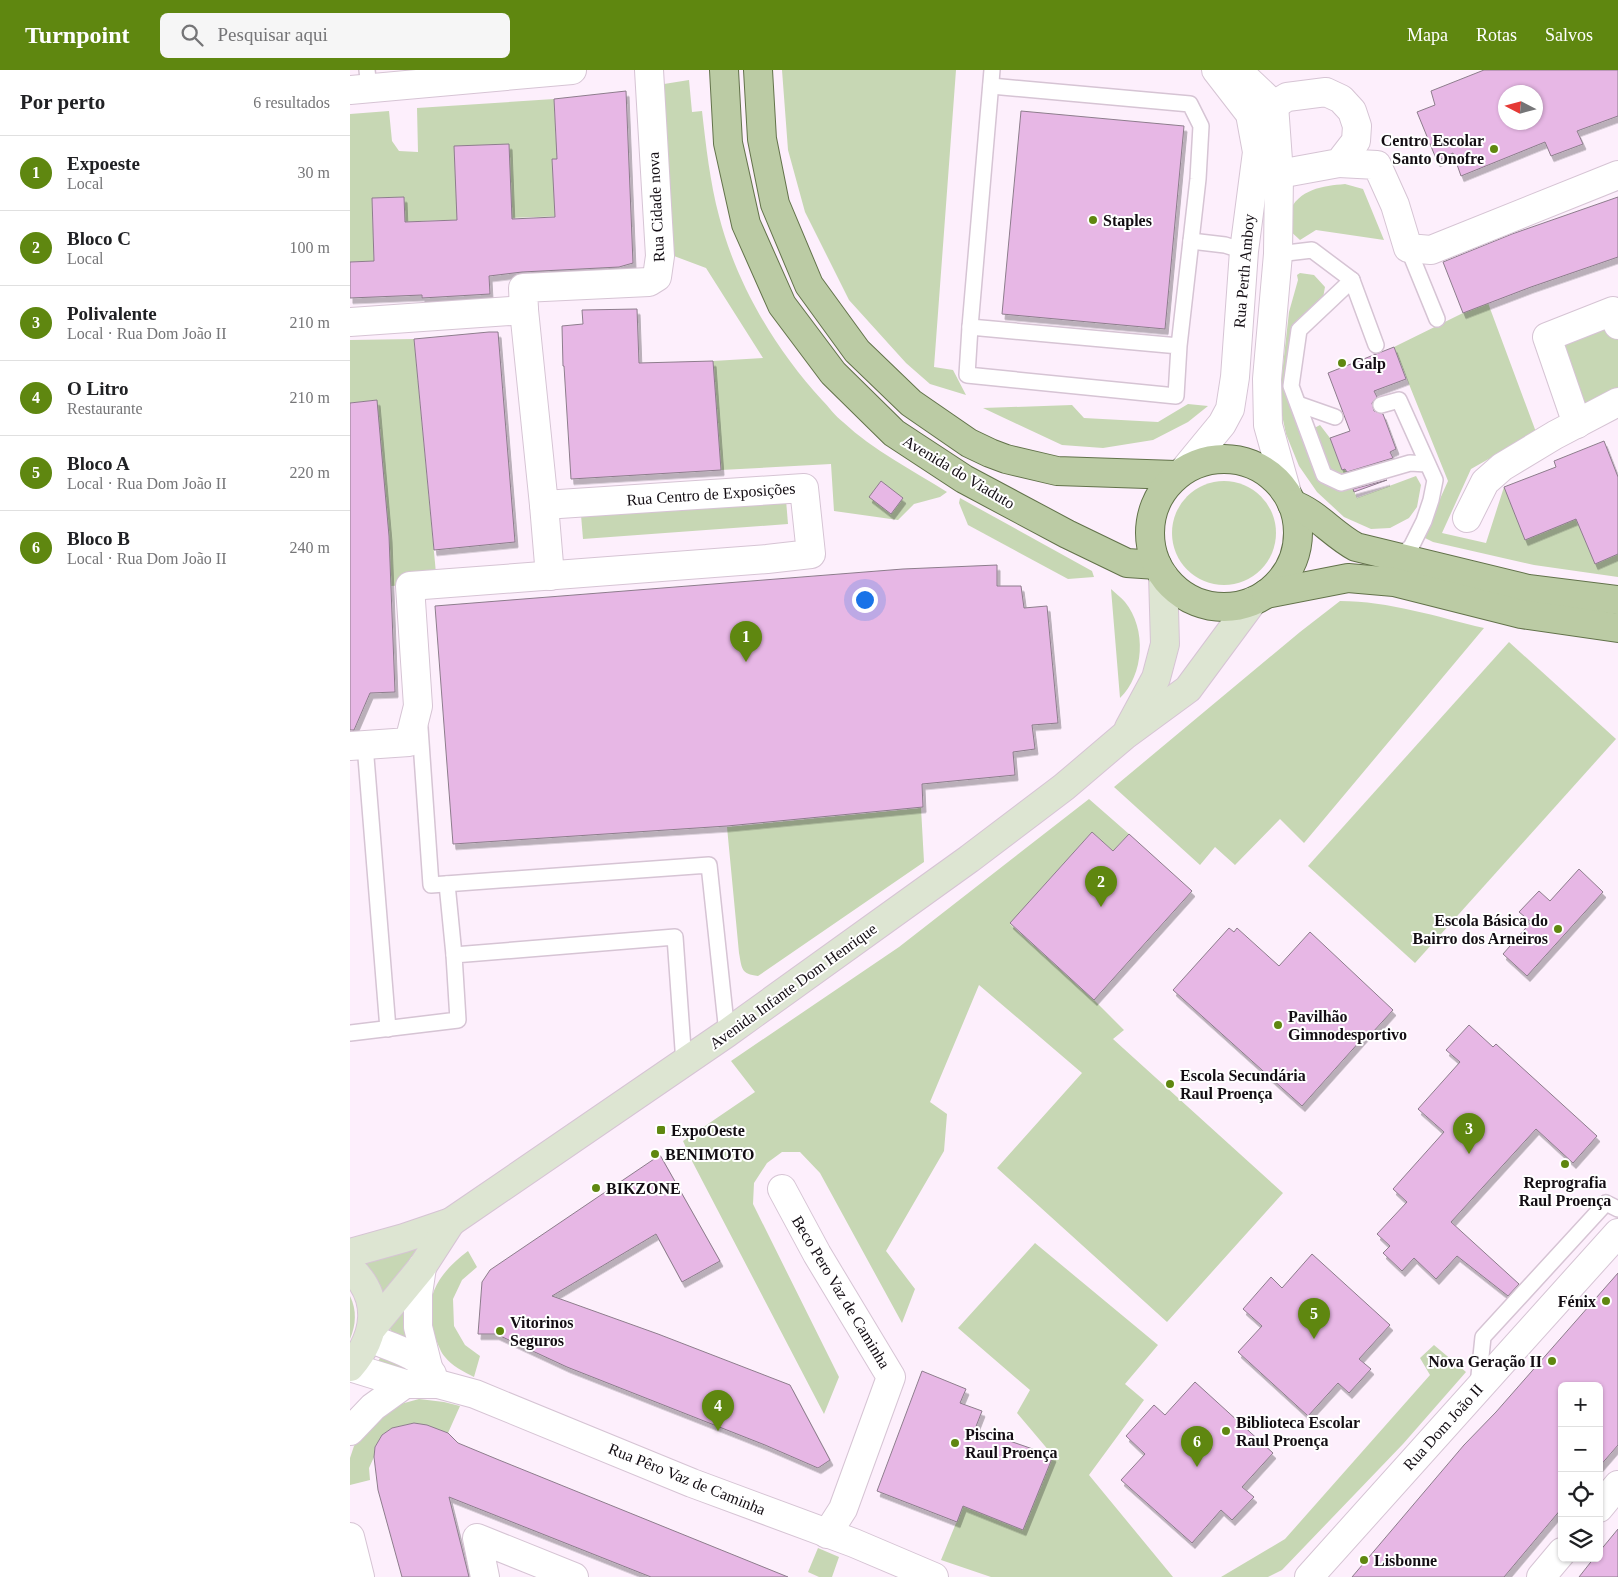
<!DOCTYPE html>
<html lang="pt">
<head>
<meta charset="utf-8">
<style>
	body { margin:0; font-family:"Times New Roman",serif; background:#f6f6f6; color:#202124 }
	.controls { position:absolute; right:15px; bottom:15px; display:grid; overflow:hidden; border-radius:8px; box-shadow:0 1px 4px #0004 }
	.controls button { width:45px; height:45px; display:grid; place-items:center; padding:0; border:0; border-bottom:1px solid #e0e0e0; background:#fff; color:#202124; font:25px sans-serif }
	.compass { position:absolute; left:1148px; top:15px; width:45px; height:45px; border-radius:50%; background:#fff; box-shadow:0 1px 4px #0004; rotate:276deg }
	.you { position:absolute; left:514px; top:529px; width:18px; height:18px; margin:-12px; border:4px solid #fff; border-radius:50%; background:#1a73e8; box-shadow:0 0 0 8px #1a73e833 }
	.badge { display:grid; place-items:center; width:32px; height:32px; border-radius:50%; background:#5f8710; color:#fff; font-size:16px; font-weight:700 }
	.pin { position:absolute; translate:-50% -41px; filter:drop-shadow(0 1px 2px #0008) }
	.pin::after { content:''; position:absolute; top:26px; width:18px; height:15px; background:inherit; clip-path:polygon(0 0,100% 0,50% 100%) }
	.list { margin:0; padding:0; list-style:none }
	h2 { display:flex; justify-content:space-between; align-items:center; height:65px; margin:0; padding:0 20px; font-size:21px }
	h2 small { font-size:16px; font-weight:400; color:#757577 }
	.list li { display:grid; grid-template-columns:32px 1fr auto; gap:15px; align-items:center; box-sizing:border-box; height:75px; padding:0 20px; border-top:1px solid #e0e0e0 }
	.list b { display:block; font-size:19px; white-space:nowrap }
	.list p { margin:0; font-size:16px; white-space:nowrap; color:#757577 }
	.list em { font-size:16px; font-style:normal; color:#757577 }
	.icon { flex:none; width:28px; height:28px; fill:none; stroke:currentColor; stroke-width:2; stroke-linecap:round; stroke-linejoin:round }
	.map { position:relative; flex:none; width:1268px; height:1507px; overflow:hidden }
	header { display:flex; align-items:center; gap:30px; box-sizing:border-box; height:70px; padding:0 25px; background:#5f8710; color:#fff }
	header strong { font-size:24px }
	nav { display:flex; gap:28px; margin-inline-start:auto; font-size:18px }
	.search { width:350px; height:45px; background:#f6f6f6; display:flex; align-items:center; gap:12px; box-sizing:border-box; padding:0 18px; border-radius:8px; color:#757577; font-size:19px }
	main { display:flex }
	aside { flex:1; background:#fff }
	.map>svg:first-child { display:block }
</style>
</head>
<body>
<header>
<strong>Turnpoint</strong>
<div class="search"><svg class="icon" aria-label="search" viewBox="0 0 24 24"><circle cx="10" cy="10" r="6"/><path d="M15 15l6 6"/></svg>Pesquisar aqui</div>
<nav><a>Mapa</a><a>Rotas</a><a>Salvos</a></nav>
</header>
<main>
<aside>
<h2>Por perto<small>6 resultados</small></h2>
<ul class="list">
<li><span class="badge">1</span><div><b>Expoeste</b><p>Local</p></div><em>30 m</em></li>
<li><span class="badge">2</span><div><b>Bloco C</b><p>Local</p></div><em>100 m</em></li>
<li><span class="badge">3</span><div><b>Polivalente</b><p>Local · Rua Dom João II</p></div><em>210 m</em></li>
<li><span class="badge">4</span><div><b>O Litro</b><p>Restaurante</p></div><em>210 m</em></li>
<li><span class="badge">5</span><div><b>Bloco A</b><p>Local · Rua Dom João II</p></div><em>220 m</em></li>
<li><span class="badge">6</span><div><b>Bloco B</b><p>Local · Rua Dom João II</p></div><em>240 m</em></li>
</ul>
</aside>
<div class="map">
<svg width="1268" height="1507" viewBox="0 0 1268 1507">
	<defs>
		<filter id="shadow"><feDropShadow dx="3" dy="5.5" stdDeviation="0" flood-color="#0004"/></filter>
	</defs>
	<rect width="100%" height="100%" fill="#fdeffc"/>
	<g fill="#c7d7b4">
		<path d="M 432,0 L 606,0 L 584,297 L 603,300 L 616,325 L 580,314 L 556,293 L 499,230 L 455,142 L 438,80 Z"/>
		<path d="M 339,10 L 342,42 L 352,41 C 356,76 360,112 369,146 C 386,213 425,279 472,330 C 479,337 485,346 493,352 C 523,380 562,400 597,422 L 590,427 L 564,434 L 548,450 L 484,441 L 481,394 L 371,400 L 363,291 L 413,288 L 356,198 L 324,186 L 314,14 Z"/>
		<path d="M 204,29 L 206,69 L 212,89 L 202,89 L 203,104 L 217,146 L 71,151 L 57,190 L 54,127 L 22,128 L 24,191 L 0,192 L 0,44 L 39,41 L 42,71 L 49,81 L 68,82 L 67,38 Z"/>
		<path d="M 995,114 L 1013,119 L 1034,170 L 966,160 L 950,170 L 938,159 C 938,155 938,148 939,143 C 948,119 973,116 995,114 Z"/>
		<path d="M 950,203 L 964,205 L 975,217 L 973,228 L 947,260 L 942,299 L 955,363 L 970,355 L 980,368 L 992,400 L 995,399 L 1007,428 L 1066,406 L 1071,415 L 1067,437 L 1059,448 L 1040,458 L 1021,459 L 994,447 L 967,422 L 949,396 L 936,364 L 929,331 L 939,242 L 948,210 L 947,205 Z"/>
		<path d="M 1138,233 L 1186,362 L 1121,399 L 1092,463 L 1136,473 L 1154,417 L 1175,469 L 1226,449 L 1245,494 L 1268,484 L 1268,507 L 1184,495 L 1083,472 L 1073,467 L 1098,411 L 1044,277 L 1113,243 Z"/>
		<path d="M 1268,255 L 1268,332 L 1227,354 L 1197,267 Z"/>
		<path d="M 64,269 L 87,514 L 40,516 L 26,330 L 0,333 L 0,270 Z"/>
		<path d="M 838,334 L 858,336 L 838,352 L 803,370 L 753,378 L 712,375 L 633,338 L 722,335 L 734,348 L 808,352 Z"/>
		<circle cx="874" cy="463" r="52"/>
		<path d="M 610,428 L 742,501 L 744,507 L 718,509 L 618,455 L 609,433 Z"/>
		<path d="M 436,430 L 438,454 L 233,469 L 231,445 Z"/>
		<path d="M 761,519 C 765,523 771,527 775,532 C 797,559 794,605 770,628 Z"/>
		<path d="M 990,531 C 1039,531 1087,547 1134,558 L 954,773 L 930,749 L 885,795 L 865,777 L 850,795 L 764,717 L 950,562 Z"/>
		<path d="M 1159,572 L 1266,669 L 1065,893 L 958,796 Z"/>
		<path d="M 739,729 L 779,764 L 763,781 L 742,762 L 660,854 L 744,930 L 774,960 L 763,969 L 933,1123 L 817,1252 L 647,1098 L 732,1003 L 629,915 L 580,1032 L 597,1044 L 594,1081 L 536,1181 L 565,1219 L 552,1253 L 470,1103 L 450,1082 L 432,1082 L 417,1093 L 404,1113 L 403,1134 L 489,1307 L 474,1344 L 342,1091 L 333,1071 L 405,1022 L 381,991 L 549,877 Z"/>
		<path d="M 571,738 L 574,792 L 408,906 C 391,904 392,899 389,883 L 377,757 Z"/>
		<path d="M 685,1173 L 808,1275 L 775,1314 L 794,1330 L 739,1405 L 823,1507 L 641,1507 L 591,1490 L 613,1436 L 673,1460 L 703,1386 L 711,1395 L 667,1343 L 680,1320 L 608,1258 Z"/>
		<path d="M 75,1177 L 32,1225 L 24,1207 L 15,1193 Z"/>
		<path d="M 118,1181 L 127,1197 L 112,1210 L 103,1229 L 104,1256 L 115,1275 L 130,1286 L 124,1307 C 114,1302 102,1296 95,1287 C 91,1283 89,1276 86,1270 C 70,1232 87,1204 118,1181 Z"/>
		<path d="M 0,1226 C 7,1240 6,1255 0,1269 Z"/>
		<path d="M 61,1228 L 69,1285 L 49,1270 L 39,1258 Z"/>
		<path d="M 1084,1275 L 1116,1302 L 1053,1374 L 932,1500 L 918,1507 L 871,1507 L 935,1469 L 1080,1305 L 1070,1288 Z"/>
		<path d="M 34,1281 L 67,1306 L 26,1295 Z"/>
		<path d="M 69,1329 L 94,1332 L 110,1336 L 98,1363 L 64,1353 L 42,1358 L 32,1365 L 25,1377 L 24,1387 L 19,1398 L 20,1410 L 0,1415 L 0,1388 L 4,1376 L 22,1349 L 47,1335 Z"/>
		<path d="M 468,1478 L 489,1487 L 482,1507 L 469,1507 L 458,1502 Z"/>
	</g>
	<g fill="#e7b7e5" stroke="#8d7d8c" fill-rule="evenodd" filter="url(#shadow)">
		<path d="M 1134,0 L 1268,0 L 1268,46 L 1227,61 L 1233,74 L 1201,86 L 1195,72 L 1111,106 L 1103,83 L 1087,91 L 1067,42 L 1085,35 L 1081,21 ZM 1156,22 L 1186,22 L 1186,52 L 1156,52 Z"/>
		<path d="M 276,21 L 283,193 L 269,197 L 172,202 L 139,206 L 140,224 L 72,228 L 72,225 L 0,228 L 0,192 L 24,191 L 22,128 L 54,127 L 55,152 L 107,150 L 104,76 L 159,74 L 162,149 L 205,147 L 202,89 L 207,89 L 204,29 Z"/>
		<path d="M 671,41 L 834,56 L 815,259 L 652,244 Z"/>
		<path d="M 1268,127 L 1268,187 L 1181,217 L 1113,243 L 1093,192 L 1162,164 Z"/>
		<path d="M 287,239 L 289,293 L 363,291 L 371,400 L 221,409 L 214,296 L 213,296 L 212,256 L 233,254 L 232,240 Z"/>
		<path d="M 139,262 L 148,262 L 165,472 L 84,480 L 64,269 Z"/>
		<path d="M 1044,277 L 1056,309 L 1024,321 L 1027,327 L 1022,333 L 1024,341 L 1033,344 L 1046,379 L 1040,382 L 1043,388 L 997,402 L 995,399 L 992,400 L 980,368 L 1000,361 L 978,303 Z"/>
		<path d="M 27,330 L 39,466 L 45,622 L 20,623 L 4,660 L 0,660 L 0,333 Z"/>
		<path d="M 1254,371 L 1268,407 L 1268,484 L 1245,494 L 1226,449 L 1175,470 L 1154,417 L 1206,397 L 1204,391 Z"/>
		<path d="M 1037,410 L 1004,422 L 1003,419 Z"/>
		<path d="M 531,411 L 553,428 L 541,444 L 519,427 Z"/>
		<path d="M 647,495 L 647,516 L 671,516 L 674,538 L 697,536 L 708,653 L 682,655 L 685,679 L 663,682 L 665,705 L 572,714 L 573,737 L 377,756 L 103,774 L 85,536 L 553,499 Z"/>
		<path d="M 742,762 L 763,781 L 779,764 L 842,821 L 744,930 L 660,853 Z"/>
		<path d="M 1229,799 L 1253,822 L 1177,906 L 1153,884 L 1181,852 L 1169,842 L 1189,821 L 1200,831 Z"/>
		<path d="M 879,858 L 884,862 L 887,858 L 929,896 L 960,862 L 1043,940 L 1022,963 L 1019,961 L 952,1036 L 823,920 Z"/>
		<path d="M 1119,955 L 1143,977 L 1146,974 L 1247,1066 L 1223,1093 L 1186,1059 L 1101,1152 L 1169,1214 L 1158,1226 L 1107,1186 L 1086,1209 L 1064,1188 L 1052,1201 L 1033,1183 L 1040,1176 L 1027,1164 L 1057,1132 L 1043,1119 L 1094,1062 L 1068,1039 L 1110,992 L 1096,980 Z"/>
		<path d="M 310,1085 L 370,1191 L 332,1212 L 306,1164 L 202,1226 L 308,1264 L 440,1315 L 480,1390 L 468,1398 L 415,1375 L 217,1297 L 146,1264 L 128,1264 L 132,1212 L 140,1200 Z"/>
		<path d="M 962,1184 L 1040,1255 L 1009,1289 L 1021,1299 L 999,1323 L 988,1313 L 958,1346 L 888,1282 L 912,1256 L 893,1239 L 921,1207 L 932,1218 Z"/>
		<path d="M 1268,1203 L 1268,1375 L 1249,1397 L 1249,1316 L 1212,1316 L 1212,1438 L 1154,1507 L 1002,1507 L 1114,1375 L 1146,1342 Z"/>
		<path d="M 572,1301 L 616,1319 L 610,1333 L 632,1341 L 625,1359 L 703,1386 L 673,1460 L 613,1436 L 607,1452 L 527,1421 Z"/>
		<path d="M 845,1312 L 923,1383 L 892,1417 L 904,1427 L 882,1450 L 871,1440 L 842,1473 L 771,1410 L 795,1384 L 776,1366 L 804,1335 L 815,1345 Z"/>
		<path d="M 64,1353 L 77,1355 L 98,1363 L 108,1373 L 149,1390 L 438,1507 L 301,1507 L 99,1427 L 119,1507 L 52,1507 L 28,1420 L 24,1387 L 25,1377 L 32,1365 L 42,1358 Z"/>
		<path d="M 1268,1459 L 1268,1507 L 1229,1507 L 1244,1488 L 1249,1488 L 1249,1482 Z"/>
	</g>
	<g fill="none" stroke-linecap="round" stroke-linejoin="round">
		<g stroke="#d6c4d4" stroke-width="18">
			<g id="lane">
				<path d="M 17,0 L 19,18"/>
				<path d="M 641,16 L 840,34 L 851,56 L 848,109 L 829,276 L 620,257 L 617,305 L 826,326 L 829,276"/>
				<path d="M 841,171 L 875,175 L 894,181"/>
				<path d="M 1058,178 L 1087,249"/>
				<path d="M 928,184 L 962,180 L 1002,210 L 1026,275"/>
				<path d="M 1002,210 L 949,260 L 941,316 L 974,405 L 991,413 L 1060,393 L 1077,394"/>
				<path d="M 620,257 L 642,0"/>
				<path d="M 948,334 L 985,347"/>
				<path d="M 1031,335 L 1049,330 L 1085,410 L 1081,430 L 1074,451 L 1061,477 L 1047,487"/>
				<path d="M 70,658 L 81,815 L 359,795 L 377,963"/>
				<path d="M 15,675 L 38,959"/>
				<path d="M 97,814 L 104,885"/>
				<path d="M 0,963 L 108,950 L 104,885 L 325,867 L 334,993"/>
				<path d="M 1128,1315 L 1133,1267 L 1256,1133 L 1268,1139"/>
			</g>
		</g>
		<g stroke="#d6c4d4" stroke-width="30">
			<g id="street">
				<path d="M 887,0 L 924,35 L 929,104 L 928,184 L 917,309 L 918,355 L 937,423"/>
				<path d="M 0,20 L 222,0"/>
				<path d="M 915,51 L 924,35 L 937,27 L 976,22 L 991,29 L 1002,41 L 1007,56 L 1006,71 L 989,93 L 929,104"/>
				<path d="M 989,93 L 1027,95 L 1045,135 L 1058,178 L 1081,180 L 1268,105"/>
				<path d="M 174,240 L 173,218 L 299,212 L 307,207 L 310,186 L 299,0"/>
				<path d="M 0,252 L 174,240 L 194,435 L 454,418 L 461,484 L 417,489 L 60,516 L 68,636 L 59,672 L 0,676"/>
				<path d="M 1227,354 L 1197,267 L 1263,241 L 1268,255"/>
				<path d="M 835,399 L 872,354 L 880,339 L 885,307 L 894,181 L 907,82 L 900,44 L 866,0"/>
				<path d="M 194,435 L 200,506"/>
				<path d="M 1117,448 L 1135,412 L 1152,397 L 1205,365 L 1268,332"/>
				<path d="M 432,1119 L 467,1184 L 541,1307 L 493,1439 L 477,1464"/>
				<path d="M 72,1197 L 68,1224 L 68,1257 L 78,1297"/>
				<path d="M 19,1268 C 40,1277 70,1284 82,1304"/>
				<path d="M 0,1297 L 55,1314 L 88,1314 L 125,1324 L 342,1413 L 504,1473 L 584,1507"/>
				<path d="M 0,1361 L 23,1337 L 55,1314"/>
				<path d="M 1249,1438 L 1268,1415"/>
				<path d="M 0,1467 L 10,1507"/>
				<path d="M 135,1507 L 127,1468 L 224,1507"/>
				<path d="M 959,1507 L 1268,1163"/>
				<path d="M 1191,1507 L 1212,1482"/>
			</g>
		</g>
		<g stroke="#d6c4d4" stroke-width="30">
			<g id="secondary">
				<path d="M 779,658 L 806,608 L 815,574 L 813,505"/>
				<path d="M 0,1183 L 54,1168 L 101,1152 L 377,963 L 619,789 L 714,717 L 774,666 L 838,619 L 903,531"/>
				<path d="M 0,1198 C 32,1228 27,1266 0,1297"/>
				<path d="M 21,1259 L 72,1197 L 101,1152"/>
			</g>
		</g>
		<g stroke="#62724a" stroke-width="30">
			<g id="primary">
				<path d="M 374,0 L 378,73 L 396,154 L 432,235 L 483,303 L 544,363 L 614,409 L 717,464 L 777,493 L 807,495"/>
				<path d="M 408,0 L 412,69 L 425,134 L 459,215 L 507,281 L 561,333 L 619,373 L 640,383 L 656,389 L 707,401 L 826,405"/>
				<circle cx="874" cy="463" r="74"/>
				<path d="M 942,434 C 967,443 982,464 1006,477 L 1178,519 L 1268,530"/>
				<path d="M 916,524 L 998,508 L 1044,512 L 1171,544 L 1268,558"/>
			</g>
		</g>
		<use href="#lane" stroke="#fff" stroke-width="15"/>
		<use href="#street" stroke="#fff" stroke-width="28"/>
		<use href="#secondary" stroke="#dde5d2" stroke-width="28"/>
		<use href="#primary" stroke="#bbcba4" stroke-width="28"/>
	</g>
	<g fill="#5f8710" stroke="#fff" stroke-width="2">
		<circle cx="1144" cy="79" r="5"/>
		<circle cx="743" cy="150" r="5"/>
		<circle cx="992" cy="293" r="5"/>
		<circle cx="1208" cy="859" r="5"/>
		<circle cx="928" cy="955" r="5"/>
		<circle cx="820" cy="1014" r="5"/>
		<rect x="306" y="1055" width="10" height="10" rx="2.5"/>
		<circle cx="305" cy="1084" r="5"/>
		<circle cx="1215" cy="1094" r="5"/>
		<circle cx="246" cy="1118" r="5"/>
		<circle cx="1256" cy="1231" r="5"/>
		<circle cx="150" cy="1261" r="5"/>
		<circle cx="1202" cy="1291" r="5"/>
		<circle cx="876" cy="1361" r="5"/>
		<circle cx="605" cy="1373" r="5"/>
		<circle cx="1014" cy="1490" r="5"/>
	</g>
	<g text-anchor="middle" dominant-baseline="central" stroke-width="4" stroke-linejoin="round" paint-order="stroke">
		<g font-size="16" font-weight="bold" fill="#130d13" stroke="#fff" text-anchor="start">
			<text x="1134" y="70" text-anchor="end">Centro Escolar<tspan x="1134" dy="18">Santo Onofre</tspan></text>
			<text x="753" y="150">Staples</text>
			<text x="1002" y="293">Galp</text>
			<text x="1198" y="850" text-anchor="end">Escola Básica do<tspan x="1198" dy="18">Bairro dos Arneiros</tspan></text>
			<text x="938" y="946">Pavilhão<tspan x="938" dy="18">Gimnodesportivo</tspan></text>
			<text x="830" y="1005">Escola Secundária<tspan x="830" dy="18">Raul Proença</tspan></text>
			<text x="321" y="1060">ExpoOeste</text>
			<text x="315" y="1084">BENIMOTO</text>
			<text x="1215" y="1112" text-anchor="middle">Reprografia<tspan x="1215" dy="18">Raul Proença</tspan></text>
			<text x="256" y="1118">BIKZONE</text>
			<text x="1246" y="1231" text-anchor="end">Fénix</text>
			<text x="160" y="1252">Vitorinos<tspan x="160" dy="18">Seguros</tspan></text>
			<text x="1192" y="1291" text-anchor="end">Nova Geração II</text>
			<text x="886" y="1352">Biblioteca Escolar<tspan x="886" dy="18">Raul Proença</tspan></text>
			<text x="615" y="1364">Piscina<tspan x="615" dy="18">Raul Proença</tspan></text>
			<text x="1024" y="1490">Lisbonne</text>
		</g>
		<g font-size="16" fill="#130d13" stroke="#fff">
			<text transform="translate(306 137) rotate(-93)">Rua Cidade nova</text>
			<text transform="translate(894 201) rotate(-85)">Rua Perth Amboy</text>
			<text transform="translate(609 402) rotate(31)">Avenida do Viaduto</text>
			<text transform="translate(361 424) rotate(-4)">Rua Centro de Exposições</text>
			<text transform="translate(443 916) rotate(-36)">Avenida Infante Dom Henrique</text>
			<text transform="translate(491 1222) rotate(59)">Beco Pero Vaz de Caminha</text>
			<text transform="translate(1093 1357) rotate(-48)">Rua Dom João II</text>
			<text transform="translate(337 1409) rotate(22)">Rua Pêro Vaz de Caminha</text>
		</g>
	</g>
</svg>
<div class="controls">
<button>+</button>
<button>−</button>
<button><svg class="icon" aria-label="locate" viewBox="0 0 24 24"><circle cx="12" cy="12" r="6"/><path d="M12 2v4M12 18v4M2 12h4M18 12h4"/></svg></button>
<button><svg class="icon" aria-label="layers" viewBox="0 0 24 24"><path d="M12 4l9 5-9 5-9-5zM3 14l9 5 9-5"/></svg></button>
</div>
<svg class="compass" viewBox="-18 -18 36 36"><path d="M0-13l5 13h-10z" fill="#e53935"/><path d="M0 13l5-13h-10z" fill="#757577"/></svg>
<div class="you"></div>
<div class="pin badge" style="left:396px;top:592px">1</div>
<div class="pin badge" style="left:751px;top:837px">2</div>
<div class="pin badge" style="left:1119px;top:1084px">3</div>
<div class="pin badge" style="left:368px;top:1361px">4</div>
<div class="pin badge" style="left:964px;top:1269px">5</div>
<div class="pin badge" style="left:847px;top:1397px">6</div>
</div>
</main>
</body>
</html>
